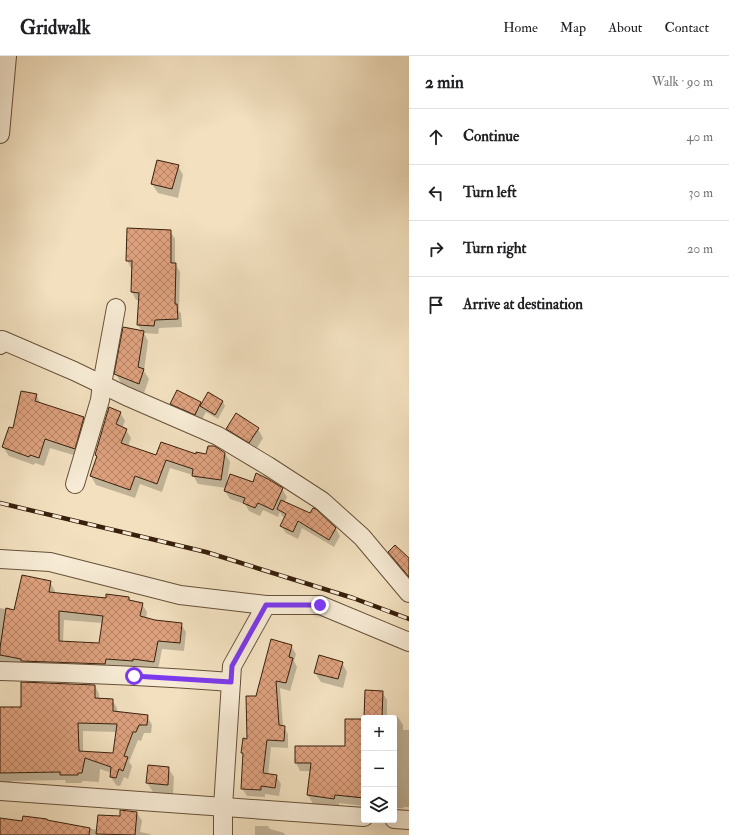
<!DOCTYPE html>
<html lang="en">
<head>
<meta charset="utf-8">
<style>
	body { margin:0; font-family:"IM FELL Double Pica",serif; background:#f2f2f2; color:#202124 }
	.controls { position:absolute; right:12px; bottom:12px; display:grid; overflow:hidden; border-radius:4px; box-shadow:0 4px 16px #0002 }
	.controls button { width:36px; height:36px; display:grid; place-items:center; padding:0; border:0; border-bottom:1px solid #e0e0e0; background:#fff; color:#202124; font:20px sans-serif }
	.stop { position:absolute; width:12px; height:12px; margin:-9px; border:3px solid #7c3aed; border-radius:50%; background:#fff }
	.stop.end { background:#7c3aed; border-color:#fff; box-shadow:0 1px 4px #0008 }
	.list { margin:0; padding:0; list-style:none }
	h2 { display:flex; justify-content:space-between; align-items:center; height:52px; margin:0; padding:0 16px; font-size:17px }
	h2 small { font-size:13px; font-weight:400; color:#757577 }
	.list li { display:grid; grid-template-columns:26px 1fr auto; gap:12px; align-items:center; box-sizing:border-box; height:56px; padding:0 16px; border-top:1px solid #e0e0e0 }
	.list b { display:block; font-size:15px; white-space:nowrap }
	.list em { font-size:13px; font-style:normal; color:#757577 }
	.icon { flex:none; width:22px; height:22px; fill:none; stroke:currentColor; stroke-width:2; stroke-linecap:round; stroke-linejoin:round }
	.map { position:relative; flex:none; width:409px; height:779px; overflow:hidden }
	header { display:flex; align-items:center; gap:24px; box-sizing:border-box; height:56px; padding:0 20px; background:#fff; border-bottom:1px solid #e0e0e0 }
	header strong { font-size:19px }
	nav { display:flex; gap:22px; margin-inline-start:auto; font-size:14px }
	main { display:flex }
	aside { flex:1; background:#fff }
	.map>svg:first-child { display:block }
</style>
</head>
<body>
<header>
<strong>Gridwalk</strong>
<nav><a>Home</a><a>Map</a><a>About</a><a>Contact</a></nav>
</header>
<main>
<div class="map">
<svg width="409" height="779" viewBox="0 0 409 779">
	<defs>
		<pattern id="building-cross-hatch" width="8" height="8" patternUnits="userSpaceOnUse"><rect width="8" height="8" fill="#dea17e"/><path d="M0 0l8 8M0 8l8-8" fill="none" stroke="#b58366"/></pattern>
	</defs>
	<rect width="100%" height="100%" fill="#f2e0bf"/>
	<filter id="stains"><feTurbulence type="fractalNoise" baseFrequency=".005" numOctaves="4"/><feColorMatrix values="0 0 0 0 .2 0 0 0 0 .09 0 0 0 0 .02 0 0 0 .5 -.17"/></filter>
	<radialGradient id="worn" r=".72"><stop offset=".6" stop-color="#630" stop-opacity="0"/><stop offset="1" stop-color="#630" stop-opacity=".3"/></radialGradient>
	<g fill="#0003" fill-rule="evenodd">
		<path d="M 178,110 L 183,119 L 178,142 L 158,137 L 152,128 Z"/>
		<path d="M 170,175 L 175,183 L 175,208 L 180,216 L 179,255 L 181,257 L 182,271 L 159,272 L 158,278 L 144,277 L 148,285 L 144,315 L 149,323 L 144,337 L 121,327 L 116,318 L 142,275 L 138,269 L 139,244 L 136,244 L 132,236 L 132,212 L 131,212 L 127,204 Z"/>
		<path d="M 177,335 L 201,347 L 202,349 L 209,338 L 223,346 L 225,350 L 218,363 L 206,356 L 200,367 L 176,357 L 171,348 Z"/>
		<path d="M 36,339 L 41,348 L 83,361 L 89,371 L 80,401 L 50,392 L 44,410 L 35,407 L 34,409 L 9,400 L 3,391 Z"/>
		<path d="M 120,356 L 125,365 L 122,372 L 126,374 L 131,382 L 128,390 L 157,401 L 196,400 L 225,397 L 230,406 L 226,430 L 253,427 L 282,433 L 287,441 L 284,447 L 336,473 L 340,480 L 334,491 L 302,472 L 298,483 L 286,477 L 281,470 L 285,462 L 282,460 L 280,456 L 278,461 L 263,454 L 260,460 L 249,455 L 245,448 L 230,443 L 225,435 L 226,432 L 198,428 L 193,419 L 170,412 L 162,436 L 140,428 L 135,442 L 96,429 L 91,420 L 97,402 L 96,399 Z"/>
		<path d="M 227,373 L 258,373 L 263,382 L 255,395 L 233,382 Z"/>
		<path d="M 389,496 L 409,504 L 409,522 L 394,504 Z"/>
		<path d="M 50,526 L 55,535 L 54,538 L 107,543 L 128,542 L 130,545 L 142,548 L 147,556 L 146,562 L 155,565 L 181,568 L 186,576 L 184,595 L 162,593 L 158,614 L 137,611 L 137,613 L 0,607 L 0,552 L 15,555 ZM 64,564 L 103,567 L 100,588 L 63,586 Z"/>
		<path d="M 291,590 L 296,598 L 294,605 L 297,611 L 290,635 L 280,632 L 283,670 L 284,671 L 288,678 L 288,692 L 271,691 L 268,719 L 276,720 L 281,728 L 279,740 L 265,738 L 265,741 L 247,740 L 242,732 L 244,700 L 242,697 L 248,684 L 256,641 Z"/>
		<path d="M 342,607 L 347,616 L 343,632 L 321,626 L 315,617 Z"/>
		<path d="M 95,630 L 99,638 L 99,643 L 112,644 L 117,652 L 117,656 L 147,660 L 152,669 L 151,677 L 144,677 L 141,685 L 138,684 L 129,706 L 132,710 L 128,723 L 124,721 L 120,730 L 116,729 L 111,721 L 112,717 L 100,713 L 99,726 L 82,725 L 82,727 L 66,727 L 65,724 L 12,725 L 12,729 L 0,729 L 0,652 L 22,652 ZM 83,675 L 117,676 L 114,698 L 83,696 Z"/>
		<path d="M 382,636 L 387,644 L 387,661 L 398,661 L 403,669 L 403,674 L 409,674 L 409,751 L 404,751 L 403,752 L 394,752 L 394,662 L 365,662 Z"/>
		<path d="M 364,664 L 364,750 L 339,747 L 339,750 L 313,748 L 308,739 L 311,715 L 300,715 L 296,707 L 346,691 Z"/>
		<path d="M 168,712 L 174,721 L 173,738 L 153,736 L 147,727 Z"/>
		<path d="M 137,757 L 142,765 L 140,776 L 150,778 L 150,779 L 0,779 L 0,763 L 23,766 L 47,765 L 98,774 L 120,761 Z"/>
		<path d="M 255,770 L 268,770 L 270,773 L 284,777 L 285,779 L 255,779 Z"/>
	</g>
	<g fill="url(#building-cross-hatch)" stroke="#39200c" fill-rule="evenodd">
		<path d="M 157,104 L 179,109 L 172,133 L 151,128 Z"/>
		<path d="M 127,172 L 171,174 L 171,207 L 176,207 L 175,248 L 177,248 L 178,263 L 155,264 L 154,270 L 137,269 L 139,237 L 131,236 L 132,205 L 126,205 Z"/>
		<path d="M 123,271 L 144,275 L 138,311 L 144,313 L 139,328 L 114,318 Z"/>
		<path d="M 177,334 L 201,346 L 195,359 L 170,348 Z"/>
		<path d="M 21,335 L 37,338 L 35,345 L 84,361 L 75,393 L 45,383 L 39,402 L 30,399 L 29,401 L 2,391 L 9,371 L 13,372 Z"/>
		<path d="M 208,336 L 223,345 L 215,359 L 200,350 Z"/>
		<path d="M 109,351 L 121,356 L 116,368 L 127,373 L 121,387 L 156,399 L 161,386 L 196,398 L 196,396 L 206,398 L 208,390 L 215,390 L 225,397 L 221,424 L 192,420 L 193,413 L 166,404 L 157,428 L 135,420 L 130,434 L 90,420 L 97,400 L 95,399 Z"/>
		<path d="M 236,357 L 259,372 L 249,387 L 226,373 Z"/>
		<path d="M 256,417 L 268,423 L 283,432 L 273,454 L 258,447 L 255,452 L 243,447 L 245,442 L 224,435 L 230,418 L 253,426 Z"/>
		<path d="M 281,444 L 310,457 L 313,452 L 316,453 L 336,472 L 329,484 L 298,465 L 293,476 L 280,470 L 286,458 L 277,453 Z"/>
		<path d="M 395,489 L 409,502 L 409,521 L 388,496 Z"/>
		<path d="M 22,519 L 51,525 L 49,536 L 106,542 L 106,538 L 129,541 L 129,544 L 143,547 L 140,560 L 155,564 L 182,567 L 180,587 L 158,585 L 154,606 L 133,603 L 133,605 L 106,603 L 105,608 L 21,605 L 21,603 L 0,599 L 0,592 L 6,552 L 14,554 ZM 59,555 L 103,560 L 99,587 L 59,585 Z"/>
		<path d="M 271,583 L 292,589 L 289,601 L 293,602 L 286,627 L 276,625 L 279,669 L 285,670 L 284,685 L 267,684 L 263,717 L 277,719 L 275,732 L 261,730 L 261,734 L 241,733 L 243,697 L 241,697 L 243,682 L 247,683 L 246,640 L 256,640 Z"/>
		<path d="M 319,599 L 343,606 L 338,623 L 314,617 Z"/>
		<path d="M 21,626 L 95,629 L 95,642 L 113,643 L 113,655 L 148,659 L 147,669 L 139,669 L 136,676 L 133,676 L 124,700 L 128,701 L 123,715 L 119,713 L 116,722 L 110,721 L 111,711 L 85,702 L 82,717 L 78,717 L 78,719 L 60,719 L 60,716 L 0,717 L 0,651 L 21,651 ZM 78,667 L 117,668 L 113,697 L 79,695 Z"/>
		<path d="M 365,634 L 383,635 L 382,662 L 364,662 Z"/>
		<path d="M 345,663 L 364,663 L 364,742 L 335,739 L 334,743 L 307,739 L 311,707 L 295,707 L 295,690 L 345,690 Z"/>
		<path d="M 148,709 L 169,711 L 168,729 L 146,727 Z"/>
		<path d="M 120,754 L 137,756 L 135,779 L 96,778 L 98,759 L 120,760 Z"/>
		<path d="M 23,760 L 47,763 L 47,764 L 90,772 L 89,779 L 0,779 L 0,762 L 22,765 Z"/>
	</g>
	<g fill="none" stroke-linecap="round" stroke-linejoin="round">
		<g stroke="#675039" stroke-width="20">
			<g id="minor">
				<path d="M 0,78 L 7,0"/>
				<path d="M 0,289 L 2,284 L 74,315 L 126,340 L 218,380 L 268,410 L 322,445 L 362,481 L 409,537"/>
				<path d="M 75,428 L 100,344 L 102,328 L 116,252"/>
				<path d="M 0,503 L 50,506 L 180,539 L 266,549"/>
				<path d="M 0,615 C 77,617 154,620 231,626"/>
				<path d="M 0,735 L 364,761"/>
				<path d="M 394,763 L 409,764"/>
				<path d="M 223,779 L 223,751 L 232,610 L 266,549 L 320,549 L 409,586"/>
			</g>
		</g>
		<use href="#minor" stroke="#f7ebd5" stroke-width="18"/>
		<g stroke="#39200c" stroke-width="4.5">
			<path id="rail" d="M 0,447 L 206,496 L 353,542 L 409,563"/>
		</g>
		<use href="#rail" stroke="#f7ebd5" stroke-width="3" stroke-dasharray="9" stroke-linecap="butt"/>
	</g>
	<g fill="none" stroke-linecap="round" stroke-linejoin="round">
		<path stroke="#7c3aed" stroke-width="5" d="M 134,620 L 231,626 L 232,610 L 266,549 L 320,549"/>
	</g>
	<rect width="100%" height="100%" filter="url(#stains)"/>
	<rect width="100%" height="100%" fill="url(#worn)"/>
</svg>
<div class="controls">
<button>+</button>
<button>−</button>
<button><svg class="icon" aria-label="layers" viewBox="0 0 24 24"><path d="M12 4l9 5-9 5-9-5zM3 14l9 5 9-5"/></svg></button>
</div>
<div class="stop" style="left:134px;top:620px"></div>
<div class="stop end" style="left:320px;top:549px"></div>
</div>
<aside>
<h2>2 min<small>Walk · 90 m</small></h2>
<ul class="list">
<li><svg class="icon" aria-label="ahead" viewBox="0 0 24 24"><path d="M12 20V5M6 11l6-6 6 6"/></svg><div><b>Continue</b></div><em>40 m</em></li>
<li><svg class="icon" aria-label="left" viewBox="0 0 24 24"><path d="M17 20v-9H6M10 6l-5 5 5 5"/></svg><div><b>Turn left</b></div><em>30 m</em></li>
<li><svg class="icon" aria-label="right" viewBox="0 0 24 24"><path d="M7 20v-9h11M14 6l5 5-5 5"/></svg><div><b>Turn right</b></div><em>20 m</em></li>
<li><svg class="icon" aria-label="arrive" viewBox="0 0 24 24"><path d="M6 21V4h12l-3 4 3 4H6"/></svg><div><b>Arrive at destination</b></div></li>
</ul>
</aside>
</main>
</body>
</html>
